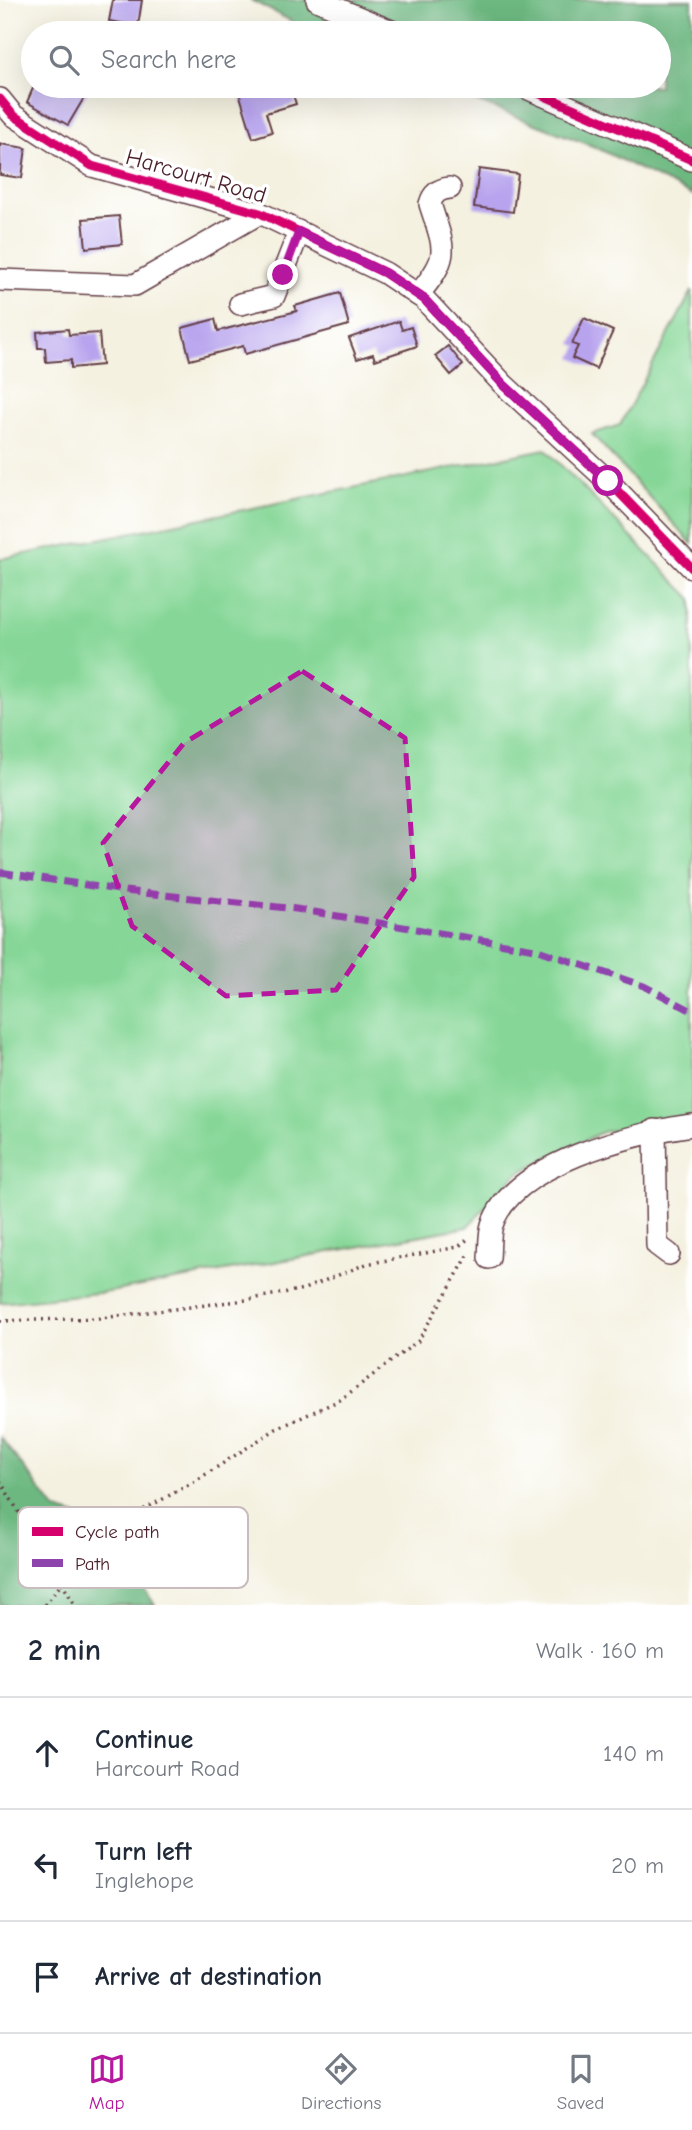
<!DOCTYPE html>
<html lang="en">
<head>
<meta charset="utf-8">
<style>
	body { margin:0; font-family:"Comic Neue",sans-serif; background:#f2f2f3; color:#1f2937 }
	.stop { position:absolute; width:21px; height:21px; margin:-16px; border:5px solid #b5179e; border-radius:50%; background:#fff }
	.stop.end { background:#b5179e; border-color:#fff; box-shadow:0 2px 7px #0008 }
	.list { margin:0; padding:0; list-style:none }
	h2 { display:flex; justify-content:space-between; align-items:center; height:91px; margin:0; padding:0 28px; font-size:30px }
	h2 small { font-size:23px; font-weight:400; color:#747a83 }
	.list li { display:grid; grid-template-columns:46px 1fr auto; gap:21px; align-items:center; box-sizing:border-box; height:112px; padding:0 28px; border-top:2px solid #e0e1e3 }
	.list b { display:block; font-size:26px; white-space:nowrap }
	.list p { margin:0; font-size:23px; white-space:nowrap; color:#747a83 }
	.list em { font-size:23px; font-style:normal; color:#747a83 }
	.icon { flex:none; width:38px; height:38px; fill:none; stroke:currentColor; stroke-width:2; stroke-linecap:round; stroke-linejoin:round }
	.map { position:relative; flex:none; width:692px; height:1605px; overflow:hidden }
	.search { position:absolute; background:#fff; box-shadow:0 7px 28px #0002; left:21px; right:21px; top:21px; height:77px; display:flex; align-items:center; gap:18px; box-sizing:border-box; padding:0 24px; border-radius:38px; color:#747a83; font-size:26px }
	.sheet { height:427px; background:#fff }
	nav { display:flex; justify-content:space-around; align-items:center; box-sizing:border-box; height:98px; border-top:2px solid #e0e1e3; background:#fff; font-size:19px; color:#747a83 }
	nav a { display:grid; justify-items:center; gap:4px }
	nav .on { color:#b5179e }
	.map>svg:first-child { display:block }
</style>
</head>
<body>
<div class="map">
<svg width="692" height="1605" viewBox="0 0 692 1605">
	<rect width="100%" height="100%" fill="#fff"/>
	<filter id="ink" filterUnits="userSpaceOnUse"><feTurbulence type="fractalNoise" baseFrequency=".0143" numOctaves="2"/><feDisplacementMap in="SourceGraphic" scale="14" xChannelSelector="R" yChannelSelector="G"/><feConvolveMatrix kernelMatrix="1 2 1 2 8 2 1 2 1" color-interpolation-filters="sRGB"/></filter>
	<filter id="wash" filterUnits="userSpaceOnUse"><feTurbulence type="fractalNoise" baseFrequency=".00686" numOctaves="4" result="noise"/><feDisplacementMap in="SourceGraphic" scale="28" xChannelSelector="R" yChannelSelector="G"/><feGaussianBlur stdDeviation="1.57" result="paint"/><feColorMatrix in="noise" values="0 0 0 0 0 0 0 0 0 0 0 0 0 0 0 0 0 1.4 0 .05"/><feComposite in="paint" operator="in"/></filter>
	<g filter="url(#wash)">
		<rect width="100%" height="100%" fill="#f4f1e0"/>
		<g fill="#86d797" stroke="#687b61" stroke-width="2">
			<path d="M 692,291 L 692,544 L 592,434 L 620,425 Z"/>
			<path d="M 545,449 L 692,599 L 692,1117 L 602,1132 L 518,1173 L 467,1227 L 109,1292 L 0,1303 L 0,559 Z"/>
		</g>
		<g fill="#6cb880" stroke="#5b6c56" stroke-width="2">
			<path d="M 251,0 L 692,0 L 692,195 L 595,147 L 437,86 L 659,86 L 659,33 L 314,33 Z"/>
			<path d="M 0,1437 L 56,1510 L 101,1523 L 155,1605 L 0,1605 Z"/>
		</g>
		<g id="blocks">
			<g fill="#b8a4ee">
				<path d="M 113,0 L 142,0 L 138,26 L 109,21 Z"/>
				<path d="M 34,86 L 91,86 L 68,125 L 27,102 Z"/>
				<path d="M 237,86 L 290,86 L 296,104 L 266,113 L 272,132 L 253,138 Z"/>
				<path d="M 0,144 L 26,148 L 22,178 L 0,175 Z"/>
				<path d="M 479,169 L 518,174 L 513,212 L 474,207 Z"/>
				<path d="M 119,216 L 122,244 L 86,248 L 83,219 Z"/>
				<path d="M 340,293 L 349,325 L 245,354 L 243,346 L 190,360 L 182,328 L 215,319 L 218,331 L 297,311 L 295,306 Z"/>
				<path d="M 584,318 L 613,331 L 596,369 L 572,358 L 578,346 L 572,344 Z"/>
				<path d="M 399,321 L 402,330 L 411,327 L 417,346 L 375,360 L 373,354 L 357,359 L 349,338 Z"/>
				<path d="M 68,329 L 69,335 L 99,333 L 102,365 L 71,368 L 71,360 L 46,362 L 45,348 L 38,348 L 37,332 Z"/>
				<path d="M 448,346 L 463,365 L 451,375 L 435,356 Z"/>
			</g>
		</g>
	</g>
	<g filter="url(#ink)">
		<use href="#blocks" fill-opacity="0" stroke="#643e46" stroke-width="2"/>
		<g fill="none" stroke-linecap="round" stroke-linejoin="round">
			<g stroke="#643e46" stroke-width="24">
				<g id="minor">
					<path d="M 317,0 L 396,33"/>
					<path d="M 522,86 L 692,160"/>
					<path d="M 0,99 L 13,115 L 92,166 L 260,213 L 385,273 L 424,299 L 503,384 L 608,481 L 692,568"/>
					<path d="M 0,280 L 135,285 L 260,213"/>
					<path d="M 418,295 C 451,255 445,251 430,204 C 433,193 439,189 450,188"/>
					<path d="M 240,304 L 274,296 L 299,232"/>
					<path d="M 655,1130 L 657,1245 L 669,1254"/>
					<path d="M 489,1258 C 490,1248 489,1235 492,1225 C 512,1163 635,1133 692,1125"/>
				</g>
			</g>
			<g stroke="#643e46" stroke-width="3.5" stroke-dasharray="2 5" stroke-linecap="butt">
				<path d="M 0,1321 L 101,1318 L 246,1300 L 304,1289 L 366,1264 L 458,1247 L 469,1238"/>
				<path d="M 0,1481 L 75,1605"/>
				<path d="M 45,1605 L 101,1533 L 194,1482 L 276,1429 L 340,1400 L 418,1341 L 469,1254"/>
			</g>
			<use href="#minor" stroke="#fff" stroke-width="21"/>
			<path stroke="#8e44ad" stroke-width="7" stroke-dasharray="14 7" stroke-linecap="butt" d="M 0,872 L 125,891 L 296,909 L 535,949 L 644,986 L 692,1011"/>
			<g stroke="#fff" stroke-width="13">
				<g id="cycleway">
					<path d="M 522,86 L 692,160"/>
					<path d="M 0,99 L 13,115 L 92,166 L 260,213 L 385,273 L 424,299 L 503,384 L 608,481 L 692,568"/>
				</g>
			</g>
			<use href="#cycleway" stroke="#d6006c" stroke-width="9"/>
		</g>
	</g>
	<g fill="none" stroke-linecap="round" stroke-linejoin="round" filter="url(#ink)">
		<path stroke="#b5179e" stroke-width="9" d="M 283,275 L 299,232 L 385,273 L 424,299 L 503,384 L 608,481"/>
	</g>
	<path fill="#b5179e" fill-opacity="0.2" stroke="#b5179e" stroke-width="5" stroke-dasharray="14 9" stroke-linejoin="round" d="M 302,671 L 405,738 L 414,877 L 336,990 L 226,996 L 132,926 L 103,843 L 184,743 Z"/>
	<g text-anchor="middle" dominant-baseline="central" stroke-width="7" stroke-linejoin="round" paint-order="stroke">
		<g font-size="23" fill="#4a1f2b" stroke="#fff">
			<text transform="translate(196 176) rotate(16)">Harcourt Road</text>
		</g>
	</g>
	<rect x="18" y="1507" width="230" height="81" rx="10" fill="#fff" stroke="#c9bcbf" stroke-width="2"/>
	<rect x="32" y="1527" width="31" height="9" fill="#d6006c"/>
	<rect x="32" y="1559" width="31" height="8" fill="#8e44ad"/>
	<g font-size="19" fill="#4a1f2b">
		<text x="75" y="1538">Cycle path</text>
		<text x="75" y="1570">Path</text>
	</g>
</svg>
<div class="stop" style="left:608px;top:481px"></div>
<div class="stop end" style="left:283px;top:275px"></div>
<div class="search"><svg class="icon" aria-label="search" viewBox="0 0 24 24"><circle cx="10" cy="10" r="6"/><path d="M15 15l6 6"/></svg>Search here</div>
</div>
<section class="sheet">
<h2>2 min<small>Walk · 160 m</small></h2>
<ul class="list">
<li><svg class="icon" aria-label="ahead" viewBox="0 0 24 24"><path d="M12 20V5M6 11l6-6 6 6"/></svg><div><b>Continue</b><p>Harcourt Road</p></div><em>140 m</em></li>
<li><svg class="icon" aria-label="left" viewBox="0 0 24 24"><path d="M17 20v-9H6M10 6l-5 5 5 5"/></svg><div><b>Turn left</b><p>Inglehope</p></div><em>20 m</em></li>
<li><svg class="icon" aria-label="arrive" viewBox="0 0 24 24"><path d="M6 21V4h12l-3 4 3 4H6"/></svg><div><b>Arrive at destination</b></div></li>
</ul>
</section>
<nav>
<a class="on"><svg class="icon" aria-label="map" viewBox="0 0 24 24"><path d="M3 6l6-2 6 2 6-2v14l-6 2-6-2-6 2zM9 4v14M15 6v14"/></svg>Map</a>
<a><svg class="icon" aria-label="directions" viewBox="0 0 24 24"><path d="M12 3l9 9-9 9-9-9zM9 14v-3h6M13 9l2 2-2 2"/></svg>Directions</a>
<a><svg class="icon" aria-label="saved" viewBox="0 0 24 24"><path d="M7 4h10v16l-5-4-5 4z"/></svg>Saved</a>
</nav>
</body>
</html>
